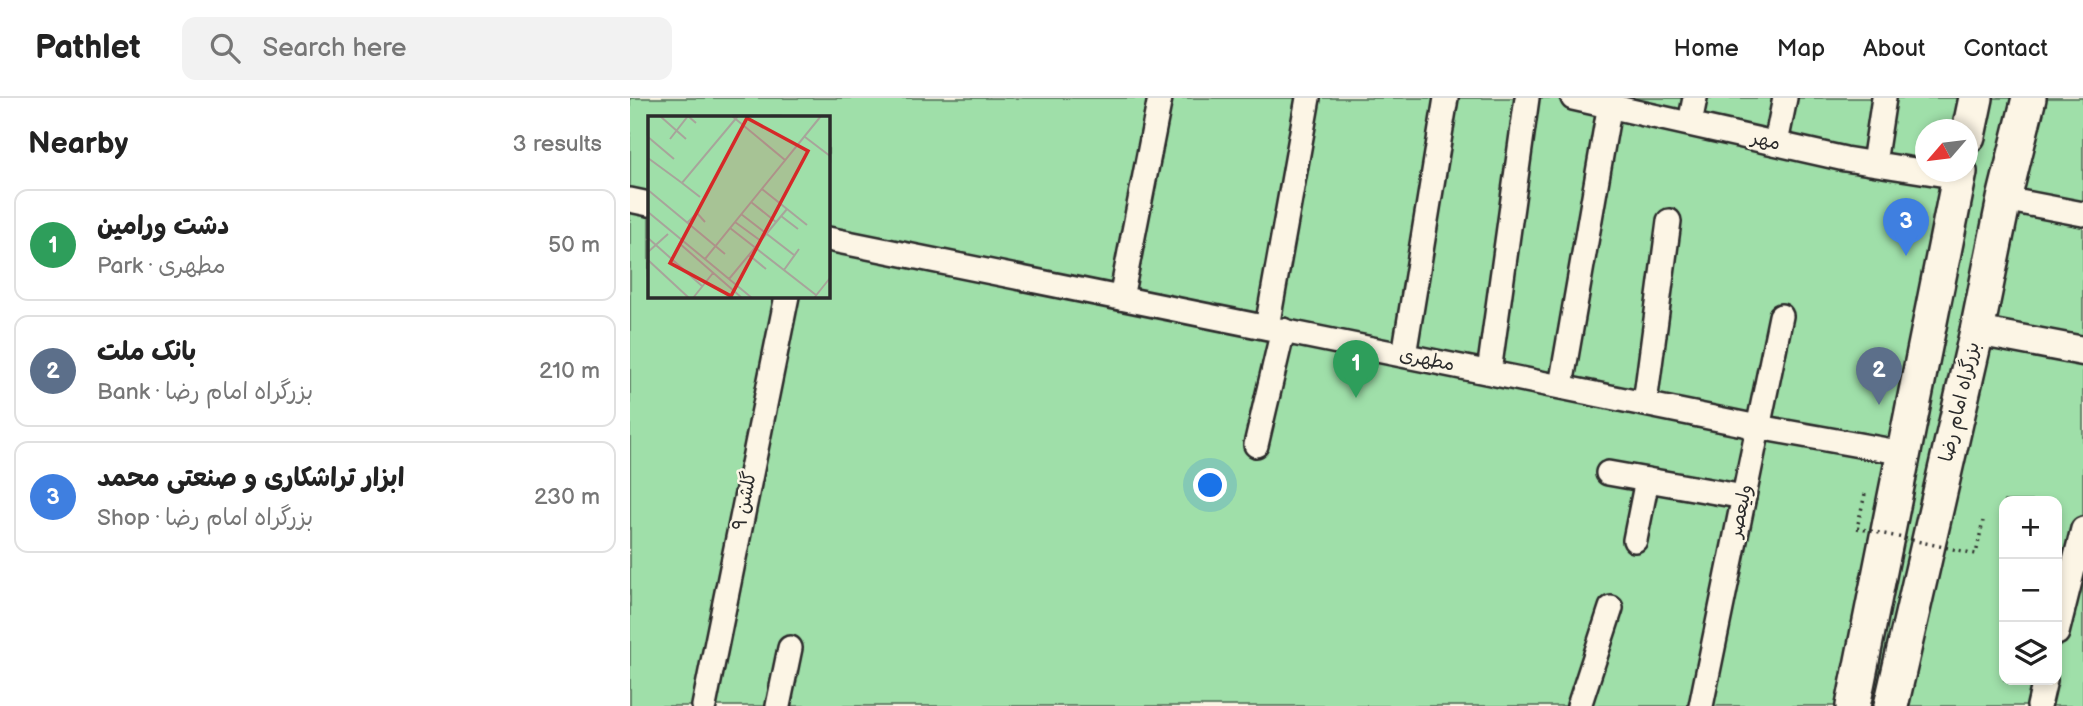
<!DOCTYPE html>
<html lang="en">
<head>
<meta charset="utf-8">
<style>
	body { margin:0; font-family:"Balsamiq Sans","Playpen Sans Arabic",sans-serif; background:#f2f2f2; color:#222 }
	.controls { position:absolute; right:21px; bottom:21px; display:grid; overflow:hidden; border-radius:14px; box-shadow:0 4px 10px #0003 }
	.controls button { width:63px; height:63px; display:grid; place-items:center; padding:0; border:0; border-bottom:2px solid #e0e0e0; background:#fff; color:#222; font:35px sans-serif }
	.compass { position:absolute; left:1285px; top:21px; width:63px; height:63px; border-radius:50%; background:#fff; box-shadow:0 4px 10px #0003; rotate:242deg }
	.you { position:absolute; left:581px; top:388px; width:24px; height:24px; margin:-18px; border:5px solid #fff; border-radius:50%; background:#1a73e8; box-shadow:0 0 0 10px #1a73e833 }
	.badge { display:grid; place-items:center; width:46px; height:46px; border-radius:50%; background:#0f766e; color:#fff; font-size:23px; font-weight:700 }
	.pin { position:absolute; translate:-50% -58px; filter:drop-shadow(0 2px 4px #0008) }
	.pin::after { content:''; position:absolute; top:37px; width:24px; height:21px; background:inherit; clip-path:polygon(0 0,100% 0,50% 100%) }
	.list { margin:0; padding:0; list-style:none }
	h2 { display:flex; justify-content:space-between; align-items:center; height:91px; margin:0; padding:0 28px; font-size:30px }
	h2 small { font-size:23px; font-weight:400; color:#767676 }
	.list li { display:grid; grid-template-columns:46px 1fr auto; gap:21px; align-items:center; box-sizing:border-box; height:112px; margin:0 14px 14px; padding:0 14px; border:2px solid #e0e0e0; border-radius:14px }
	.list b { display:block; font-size:26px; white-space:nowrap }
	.list p { margin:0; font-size:23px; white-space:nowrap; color:#767676 }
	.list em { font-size:23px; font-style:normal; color:#767676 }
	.icon { flex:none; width:38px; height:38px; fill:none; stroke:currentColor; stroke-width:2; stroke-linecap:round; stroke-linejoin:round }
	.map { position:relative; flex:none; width:1453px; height:608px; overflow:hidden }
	header { display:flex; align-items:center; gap:42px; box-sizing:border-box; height:98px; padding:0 35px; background:#fff; border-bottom:2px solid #e0e0e0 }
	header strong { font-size:33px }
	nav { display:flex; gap:38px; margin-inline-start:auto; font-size:24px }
	.search { width:490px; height:63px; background:#f2f2f2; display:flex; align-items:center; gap:18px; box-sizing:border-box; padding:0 24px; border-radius:14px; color:#767676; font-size:26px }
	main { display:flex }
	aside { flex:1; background:#fff }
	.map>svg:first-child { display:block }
</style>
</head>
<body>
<header>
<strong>Pathlet</strong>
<div class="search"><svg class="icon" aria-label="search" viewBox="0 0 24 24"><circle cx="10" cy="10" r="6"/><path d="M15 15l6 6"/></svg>Search here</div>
<nav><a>Home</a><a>Map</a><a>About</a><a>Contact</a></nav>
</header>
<main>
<aside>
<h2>Nearby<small>3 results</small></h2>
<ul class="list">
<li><span class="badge" style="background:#2e9e5b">1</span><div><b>دشت ورامین</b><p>Park · مطهری</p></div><em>50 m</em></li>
<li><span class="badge" style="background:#5c6f8a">2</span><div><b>بانک ملت</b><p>Bank · بزرگراه امام رضا</p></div><em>210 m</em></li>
<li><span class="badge" style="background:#3f7fe0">3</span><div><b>ابزار تراشکاری و صنعتی محمد</b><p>Shop · بزرگراه امام رضا</p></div><em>230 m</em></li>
</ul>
</aside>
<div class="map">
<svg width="1453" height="608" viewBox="0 0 1453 608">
	<rect width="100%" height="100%" fill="#fcf5e5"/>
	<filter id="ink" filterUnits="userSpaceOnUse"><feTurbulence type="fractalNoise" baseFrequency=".0143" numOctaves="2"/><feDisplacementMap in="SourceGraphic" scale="14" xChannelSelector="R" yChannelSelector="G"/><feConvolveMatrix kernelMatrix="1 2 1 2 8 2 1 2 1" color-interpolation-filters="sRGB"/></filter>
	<g filter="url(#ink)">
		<path fill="#9fdfa9" stroke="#65856a" stroke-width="2" fill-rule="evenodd" d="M 0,0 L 1453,0 L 1453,608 L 0,608 ZM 19,19 L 198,19 L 198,198 L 19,198 ZM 1296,32 L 1338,32 L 1338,74 L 1296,74 ZM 1374,403 L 1427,403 L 1427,582 L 1374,582 Z"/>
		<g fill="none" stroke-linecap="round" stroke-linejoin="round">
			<g stroke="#2b2b2b" stroke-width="28">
				<g id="minor">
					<path d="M 943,0 L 1215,61 L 1329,79"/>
					<path d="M 1060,25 L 1065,0"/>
					<path d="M 1146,45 L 1155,0"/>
					<path d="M 1244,65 L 1254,0"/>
					<path d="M 1374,101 L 1453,116"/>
					<path d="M 0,102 L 19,106"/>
					<path d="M 198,141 L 1128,329 L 1274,355"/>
					<path d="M 491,200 L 530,0"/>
					<path d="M 637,229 L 678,0"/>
					<path d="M 774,257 L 816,0"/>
					<path d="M 859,274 L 897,0"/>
					<path d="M 931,288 L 981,0"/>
					<path d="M 1015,305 L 1039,123"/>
					<path d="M 626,347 L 653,232"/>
					<path d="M 978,375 L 1114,399"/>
					<path d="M 1005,442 L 1017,382"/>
					<path d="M 1427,535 L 1453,431"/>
					<path d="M 74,608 L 157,198"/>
					<path d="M 148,608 L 160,550"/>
					<path d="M 949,608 L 981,510"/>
					<path d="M 1071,608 L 1151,218"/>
					<path d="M 1409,608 L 1415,582"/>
				</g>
			</g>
			<g stroke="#2b2b2b" stroke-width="33">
				<path id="major" d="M 1347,233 L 1453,253"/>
			</g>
			<g stroke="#2b2b2b" stroke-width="38">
				<g id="highway">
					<path d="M 1338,38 L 1346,0"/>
					<path d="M 1223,608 L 1330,74"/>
					<path d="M 1261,608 L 1347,233 L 1374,101 L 1399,0"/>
				</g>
			</g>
			<use href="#minor" stroke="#fcf5e5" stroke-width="23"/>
			<use href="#major" stroke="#fcf5e5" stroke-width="28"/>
			<use href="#highway" stroke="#fcf5e5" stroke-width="33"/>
			<path stroke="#2b2b2b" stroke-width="3.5" stroke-dasharray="2 5" stroke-linecap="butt" d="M 1235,396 L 1227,430 L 1346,456 L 1353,423"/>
		</g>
	</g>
	<g text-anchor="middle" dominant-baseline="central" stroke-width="5" stroke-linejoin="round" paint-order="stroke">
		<g font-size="19" fill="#2b2b2b" stroke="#fcf5e5">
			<text transform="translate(1136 43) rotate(13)">مهر</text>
			<text transform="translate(797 262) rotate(11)">مطهری</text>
			<text transform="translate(1330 304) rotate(-77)">بزرگراه امام رضا</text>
			<text transform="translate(115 403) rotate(-79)">گلشن ۹</text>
			<text transform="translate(1111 413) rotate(-78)">ولیعصر</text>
		</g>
	</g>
	<g transform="translate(18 18)">
		<rect width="182" height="182" fill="#fcf5e5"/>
		<path d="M 0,0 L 182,0 L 182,182 L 0,182 Z" fill="#9fdfa9"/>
		<path fill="none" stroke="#a8a49b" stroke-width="2" d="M 12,0 L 38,23M 84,0 L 137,44M 0,21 L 26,43M 157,21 L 182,40M 22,23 L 40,0 L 48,7M 0,42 L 34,67 L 90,0M 34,67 L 52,81M 114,73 L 159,109M 0,74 L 77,138M 103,86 L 128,106M 0,96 L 104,182M 93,98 L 146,139M 133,100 L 150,113M 87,106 L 113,125M 39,107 L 49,97 L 57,106M 82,112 L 168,179M 0,122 L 54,170M 31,127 L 94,182M 0,136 L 20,118M 101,139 L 118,153M 57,143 L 173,0M 0,144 L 41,182M 136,154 L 151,133M 81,163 L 139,93M 45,182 L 65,157M 166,182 L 182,162"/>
		<path fill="#d62828" fill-opacity="0.15" stroke="#d62828" stroke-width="3.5" d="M 99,2 L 160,35 L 83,180 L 22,147 Z"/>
		<rect width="182" height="182" fill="none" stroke="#2b2b2b" stroke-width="3.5"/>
	</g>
</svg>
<div class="controls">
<button>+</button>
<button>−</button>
<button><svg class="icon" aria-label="layers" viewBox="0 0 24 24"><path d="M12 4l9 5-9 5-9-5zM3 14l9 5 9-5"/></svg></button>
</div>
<svg class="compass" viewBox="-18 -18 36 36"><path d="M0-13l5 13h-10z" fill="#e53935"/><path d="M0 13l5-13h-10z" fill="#767676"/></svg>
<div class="you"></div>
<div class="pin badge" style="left:726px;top:300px;background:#2e9e5b">1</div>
<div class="pin badge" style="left:1249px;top:307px;background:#5c6f8a">2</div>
<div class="pin badge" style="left:1276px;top:158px;background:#3f7fe0">3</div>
</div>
</main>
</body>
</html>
